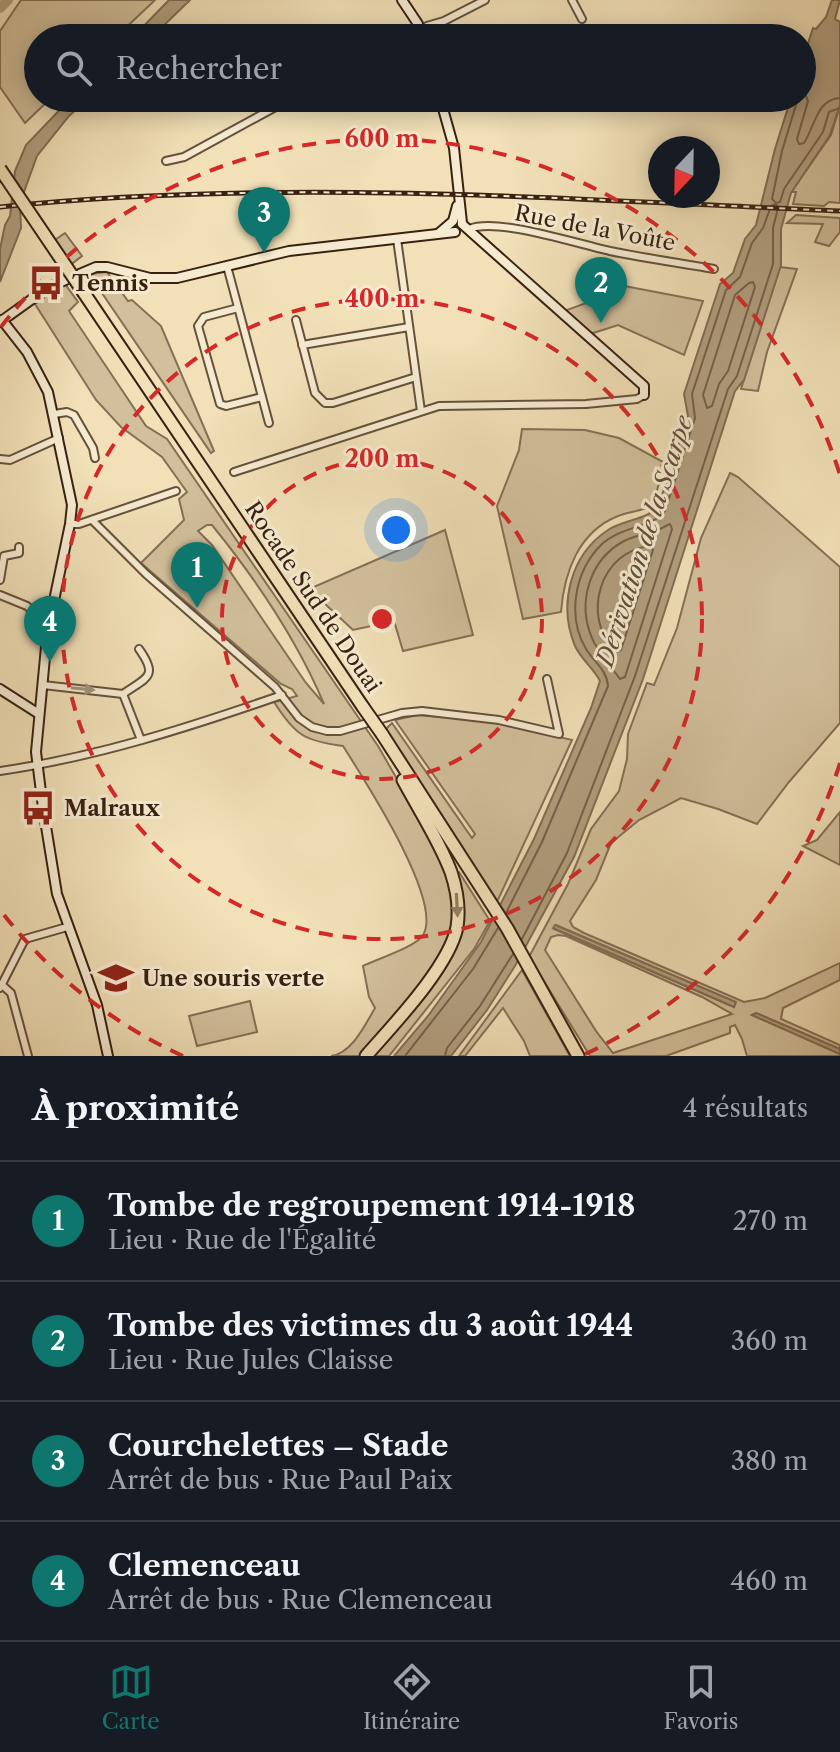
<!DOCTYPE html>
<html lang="fr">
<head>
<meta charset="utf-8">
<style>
	body { margin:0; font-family:"Libre Caslon Text",serif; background:#242831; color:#f1f3f6 }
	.compass { position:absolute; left:648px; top:136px; width:72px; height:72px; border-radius:50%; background:#171b24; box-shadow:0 4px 20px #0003; rotate:202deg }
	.you { position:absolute; left:396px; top:530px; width:28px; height:28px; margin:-20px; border:6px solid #fff; border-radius:50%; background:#1a73e8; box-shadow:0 0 0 12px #1a73e833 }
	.badge { display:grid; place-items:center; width:52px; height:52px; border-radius:50%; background:#0f766e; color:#fff; font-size:26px; font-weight:700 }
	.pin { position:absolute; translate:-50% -66px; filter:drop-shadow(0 2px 4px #0008) }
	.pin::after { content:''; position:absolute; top:42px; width:28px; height:24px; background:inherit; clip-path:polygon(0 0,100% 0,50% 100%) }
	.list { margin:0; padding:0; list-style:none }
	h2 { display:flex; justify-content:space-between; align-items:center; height:104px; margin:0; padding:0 32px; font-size:34px }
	h2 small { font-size:26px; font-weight:400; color:#9ea1a6 }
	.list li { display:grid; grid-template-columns:52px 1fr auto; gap:24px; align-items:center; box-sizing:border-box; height:120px; padding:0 32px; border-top:2px solid #363941 }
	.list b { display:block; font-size:30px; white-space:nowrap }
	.list p { margin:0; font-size:26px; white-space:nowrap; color:#9ea1a6 }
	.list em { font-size:26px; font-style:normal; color:#9ea1a6 }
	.icon { flex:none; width:44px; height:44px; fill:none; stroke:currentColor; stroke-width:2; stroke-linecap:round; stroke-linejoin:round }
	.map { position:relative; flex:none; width:840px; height:1056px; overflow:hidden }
	.search { position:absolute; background:#171b24; box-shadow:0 4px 20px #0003; left:24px; right:24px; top:24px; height:88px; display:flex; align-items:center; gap:20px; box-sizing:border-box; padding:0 28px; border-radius:44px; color:#9ea1a6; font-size:30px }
	.sheet { height:584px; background:#171b24 }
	nav { display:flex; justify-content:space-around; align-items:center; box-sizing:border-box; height:112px; border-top:2px solid #363941; background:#171b24; font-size:22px; color:#9ea1a6 }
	nav a { display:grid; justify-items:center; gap:4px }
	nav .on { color:#0f766e }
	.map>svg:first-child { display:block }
</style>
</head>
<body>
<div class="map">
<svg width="840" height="1056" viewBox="0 0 840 1056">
	<rect width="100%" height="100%" fill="#f1e0b8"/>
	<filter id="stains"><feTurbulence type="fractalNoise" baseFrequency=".0025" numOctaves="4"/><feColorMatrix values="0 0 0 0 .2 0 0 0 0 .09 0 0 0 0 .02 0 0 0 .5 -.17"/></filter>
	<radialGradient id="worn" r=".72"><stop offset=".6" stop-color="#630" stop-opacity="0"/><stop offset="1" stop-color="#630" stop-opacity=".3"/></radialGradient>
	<g fill="#d2c09c" stroke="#857056" stroke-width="2" fill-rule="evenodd">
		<path d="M 21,0 L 155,0 L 115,38 L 38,38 L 38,98 L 51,98 L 25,123 L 0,87 L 0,31 Z"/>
		<path d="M 840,106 L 840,203 L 829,202 L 824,206 L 793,204 L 796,192 L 791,192 L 831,135 Z"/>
		<path d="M 796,215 L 840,218 L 840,232 L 829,246 L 815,242 L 823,224 L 787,223 Z"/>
		<path d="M 65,233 L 82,256 L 69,266 L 52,242 Z"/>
		<path d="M 780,267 L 797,269 L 767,352 L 758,391 L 741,389 Z"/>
		<path d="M 107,272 L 128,301 L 132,300 L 161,326 L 214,451 L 211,453 L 89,274 Z"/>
		<path d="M 65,284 L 78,302 L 69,311 L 146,426 L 167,439 L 378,746 L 427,831 L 446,874 L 459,872 L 490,921 L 474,949 L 389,1056 L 331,1056 C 352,1053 365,1025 375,1008 L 369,997 L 363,966 C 377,959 416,947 423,935 C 444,901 363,778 343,746 C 304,741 295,735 274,702 L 297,696 L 292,689 L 281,684 L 141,563 L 184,520 L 179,499 L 187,492 L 162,457 L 121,427 L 96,400 L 35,304 ZM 207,525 L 212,525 C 255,578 297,640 324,704 L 306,683 L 212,545 L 198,531 Z"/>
		<path d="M 619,285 L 703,301 L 684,355 L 618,325 L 590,334 L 564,311 L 611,294 Z"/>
		<path d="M 522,429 L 585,430 L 619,438 L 665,463 L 653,504 C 643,512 629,511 618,516 C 578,532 564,573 561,612 L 523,619 L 497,506 L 519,450 Z"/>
		<path d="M 730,473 L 738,477 L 840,567 L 840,723 L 789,782 L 757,824 L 718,809 L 681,798 L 639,820 L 611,843 L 596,880 L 570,921 L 573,927 L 584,933 L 744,1002 L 765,998 L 840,963 L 840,980 L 783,1008 L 781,1019 L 840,1045 L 840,1049 L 756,1013 L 752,1015 L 840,1054 L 840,1056 L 747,1056 L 742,1039 L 735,1025 L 730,1027 L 730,1033 L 666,1056 L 590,1056 L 529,957 L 568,884 L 591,829 L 619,791 L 627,759 L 628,734 L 647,683 L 654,685 L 677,628 L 701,538 ZM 556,925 L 735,1002 L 734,1007 L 554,929 ZM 558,935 L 566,936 L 702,997 L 732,1014 L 613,1053 L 596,1031 L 545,950 L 551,937 Z"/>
		<path d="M 445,530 L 473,635 L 403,651 L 394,621 L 353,630 L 309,589 Z"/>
		<path d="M 417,715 L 482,720 L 572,740 L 497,902 L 384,731 L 392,723 L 472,838 L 475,834 L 395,720 Z"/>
		<path d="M 840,812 L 840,865 L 803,846 L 817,840 Z"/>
		<path d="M 522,970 L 570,1056 L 530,1056 L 524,1041 L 503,1008 L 465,1056 L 459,1056 Z"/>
		<path d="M 250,1001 L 257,1032 L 197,1046 L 189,1016 Z"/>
	</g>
	<g fill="#b29f7f" stroke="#816d53" stroke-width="2">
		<path d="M 169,0 L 190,0 L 151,38 L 132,38 Z"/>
		<path d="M 832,0 L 840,0 L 835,19 L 840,22 L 840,105 L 830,135 L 791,193 L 781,229 L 781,265 L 744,380 L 735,391 L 643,679 L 574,857 L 515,966 L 487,1010 L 451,1056 L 394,1056 L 428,1016 L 481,942 L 534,839 L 591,708 L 600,681 C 594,669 581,659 575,646 C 558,605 570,555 608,530 C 623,520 646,520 658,507 L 688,416 L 684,394 L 720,284 L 733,273 L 745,239 L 756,225 L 775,149 L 791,98 L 802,98 L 802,62 L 813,28 L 816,29 L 826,17 Z"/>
		<path d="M 71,98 L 89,98 L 69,116 L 37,156 L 20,203 L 21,228 L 0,282 L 0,249 L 5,225 L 10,216 L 15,171 L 26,145 Z"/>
		<path d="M 555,925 L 736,1002 L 734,1007 L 553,928 Z"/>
		<path d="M 756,1013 L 840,1049 L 840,1054 L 752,1015 Z"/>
	</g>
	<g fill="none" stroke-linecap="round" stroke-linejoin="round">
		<g stroke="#756048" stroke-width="2">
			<path d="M 802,86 L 808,101 L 797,139 L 799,144 L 804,143 C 815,126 817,99 840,98"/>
			<path d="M 798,98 L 782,151 L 772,199 L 776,203 L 780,202 L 784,189 L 823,132 L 829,112 L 840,108"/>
			<path d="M 753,282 L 755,287 L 728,371 L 719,384 L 712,406 L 707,408 L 703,395 L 735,295 L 749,283 Z"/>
			<path d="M 670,524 L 672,529 L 625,677 L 620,679 C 611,666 598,653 592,638 C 577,603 589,560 624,541 C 633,536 643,535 653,532 C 659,530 665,526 670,524 Z"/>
			<path d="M 651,546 L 653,550 L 621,650 L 616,652 C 580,617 600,550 651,546 Z"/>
			<path d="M 506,913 L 542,842 L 608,686 C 607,670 594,662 586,649 C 567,617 574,572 601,545 C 621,526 654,527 665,511 L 695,418 L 692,394 L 726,290 L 740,277 L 752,243 L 763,228 L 771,206 L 776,204 L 778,208 L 773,228 L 773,264 L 737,376 L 728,389 L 635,676 L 567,853 L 522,939"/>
			<path d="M 405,1056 L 473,969 L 498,928"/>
			<path d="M 445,1056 L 447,1048 L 480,1006 L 513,954"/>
		</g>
		<path stroke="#b29f7f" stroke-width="10" d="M 0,8 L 8,0"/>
		<g stroke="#66513b" stroke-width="10">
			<g id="street">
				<path d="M 572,0 L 582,19"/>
				<path d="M 427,26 L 444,21 L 485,0"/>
				<path d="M 400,38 L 417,31"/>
				<path d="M 166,161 L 184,157 L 292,98"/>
				<path d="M 469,229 C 497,217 577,244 610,251 C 644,258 680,263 714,269"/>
				<path d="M 397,239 L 421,411"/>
				<path d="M 227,266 L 269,423"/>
				<path d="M 238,308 L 204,317 L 198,326 L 220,404 L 226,406 L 262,397"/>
				<path d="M 296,320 L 315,393 L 325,403 L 333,403 L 416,377"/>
				<path d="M 302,345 L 409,327"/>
				<path d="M 54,414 L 67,412 L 74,415 L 93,448 L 95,458"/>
				<path d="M 0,459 L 10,460 L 59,438"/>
				<path d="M 234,472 L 439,406 L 586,404 L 637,399 L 644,395"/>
				<path d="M 92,520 L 146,574 L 275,687 L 299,718 L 312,727 L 327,731 L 340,731 L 402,713 L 422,711 L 499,720 L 559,734 L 547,679"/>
				<path d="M 70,524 L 79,524 L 176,491"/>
				<path d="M 0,580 L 4,556 L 19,553 L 19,547"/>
				<path d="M 0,595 L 27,606 L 37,615"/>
				<path d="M 43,685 L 123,694 C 147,677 159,677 139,649"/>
				<path d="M 123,694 L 141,740"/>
				<path d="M 0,771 C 97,757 190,727 282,695"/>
				<path d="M 2,985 L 11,993 L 28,1056"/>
				<path d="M 0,988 L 25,939 L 67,927"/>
			</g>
		</g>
		<g stroke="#382111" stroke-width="12">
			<g id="secondary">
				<path d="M 402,0 L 418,24 L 417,30 L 422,33 L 423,38"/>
				<path d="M 440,98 L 454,148 L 462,223"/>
				<path d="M 462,224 L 644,386 L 644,395"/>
				<path d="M 439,233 L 453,221 L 457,206"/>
				<path d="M 2,320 L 27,352 L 48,392 L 72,505 L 70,524 L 52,610"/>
				<path d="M 0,322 L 49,287 L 96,267 L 107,267 L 150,278 L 177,278 L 289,251 L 455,232"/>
				<path d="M 44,605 L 50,607 L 52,613 L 48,626 L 36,752 L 43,808 L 57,894 L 97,1005 L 108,1056"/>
				<path d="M 47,633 L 37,612 L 40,607 L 48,602"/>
				<path d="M 0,689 L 39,714"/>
			</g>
		</g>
		<g stroke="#382111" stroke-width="15">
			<g id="highway">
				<path d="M 84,293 L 363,707"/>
				<path d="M 382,734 L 507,928 L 578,1056"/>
				<path d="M 366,1056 C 393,1025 449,967 457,927 C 460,908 457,890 451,872 C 439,840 419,810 403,780"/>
			</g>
		</g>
		<use href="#street" stroke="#f6ebd1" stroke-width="6"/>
		<use href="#secondary" stroke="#f6ebd1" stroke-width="8"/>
		<use href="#highway" stroke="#f1e0b8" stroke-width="11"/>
		<g stroke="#382111" stroke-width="5">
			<path id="rail" d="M 0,207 C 279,178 560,199 840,211"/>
		</g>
		<use href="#rail" stroke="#f6ebd1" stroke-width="2" stroke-dasharray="6" stroke-linecap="butt"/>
		<g stroke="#382111" stroke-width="15" stroke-linecap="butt">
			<g id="highway-bridge">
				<path d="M 0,169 L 84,293"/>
				<path d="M 363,707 L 382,734"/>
			</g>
		</g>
		<use href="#highway-bridge" stroke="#f1e0b8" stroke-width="11"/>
	</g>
	<defs><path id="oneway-solid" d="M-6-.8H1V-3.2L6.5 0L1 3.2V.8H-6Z" transform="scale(2)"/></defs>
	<use fill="#a0907b" href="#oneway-solid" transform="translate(83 689) rotate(6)"/>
	<use fill="#948064" href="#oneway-solid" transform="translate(457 905) rotate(87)"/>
	<g fill="none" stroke="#d62828" stroke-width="4" stroke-dasharray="14 10">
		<circle cx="382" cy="619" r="160"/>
		<circle cx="382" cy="619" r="320"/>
		<path d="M840 763A480 480 0 0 1 581 1056M183 1056A480 480 0 0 1 1 911M1 327A480 480 0 0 1 840 475"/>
	</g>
	<defs>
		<g id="bus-bare" transform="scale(2.76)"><path d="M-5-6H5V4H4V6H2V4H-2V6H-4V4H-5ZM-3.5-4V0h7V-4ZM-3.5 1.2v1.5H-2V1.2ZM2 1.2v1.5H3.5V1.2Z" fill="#8f2418" stroke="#f6ebd1" stroke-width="2.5" paint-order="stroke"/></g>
		<g id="school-bare" transform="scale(2.76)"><path d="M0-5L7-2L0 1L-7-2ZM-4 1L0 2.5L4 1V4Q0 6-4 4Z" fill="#8f2418" stroke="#f6ebd1" stroke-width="2.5" paint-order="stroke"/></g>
	</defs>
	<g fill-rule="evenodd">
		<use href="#bus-bare" x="46" y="283"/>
		<use href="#bus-bare" x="38" y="808"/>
		<use href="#school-bare" x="116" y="978"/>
	</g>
	<g text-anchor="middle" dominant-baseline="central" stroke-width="6" stroke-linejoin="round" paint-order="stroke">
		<g font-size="22" fill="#382111" stroke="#f6ebd1">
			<text transform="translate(595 228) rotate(11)">Rue de la Voûte</text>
			<text transform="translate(313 597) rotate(56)">Rocade Sud de Douai</text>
		</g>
		<g font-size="22" font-weight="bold" fill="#382111" stroke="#f6ebd1" text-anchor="start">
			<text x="72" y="283">Tennis</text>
			<text x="64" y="808">Malraux</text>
			<text x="142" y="978">Une souris verte</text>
		</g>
		<g font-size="24" font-style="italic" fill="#634d38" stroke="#f6ebd1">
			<text transform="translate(644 541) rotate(-72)">Dérivation de la Scarpe</text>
		</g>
	</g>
	<circle cx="382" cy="619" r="12" fill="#d62828" stroke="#f6ebd1" stroke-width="4"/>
	<g font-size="24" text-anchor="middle" font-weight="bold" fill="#d62828" stroke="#f6ebd1" stroke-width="6" stroke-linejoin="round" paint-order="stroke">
		<text x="382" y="147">600 m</text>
		<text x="382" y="307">400 m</text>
		<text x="382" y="467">200 m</text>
	</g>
	<rect width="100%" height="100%" filter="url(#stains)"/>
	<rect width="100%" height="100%" fill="url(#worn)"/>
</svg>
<svg class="compass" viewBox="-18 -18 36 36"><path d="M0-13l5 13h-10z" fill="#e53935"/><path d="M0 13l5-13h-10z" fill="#9ea1a6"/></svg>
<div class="you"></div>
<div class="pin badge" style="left:197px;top:608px">1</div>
<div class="pin badge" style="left:601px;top:323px">2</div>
<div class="pin badge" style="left:264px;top:253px">3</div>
<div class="pin badge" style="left:50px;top:662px">4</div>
<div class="search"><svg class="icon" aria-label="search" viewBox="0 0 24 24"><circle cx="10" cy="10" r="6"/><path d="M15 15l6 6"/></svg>Rechercher</div>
</div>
<section class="sheet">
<h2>À proximité<small>4 résultats</small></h2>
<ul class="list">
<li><span class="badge">1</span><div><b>Tombe de regroupement 1914-1918</b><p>Lieu · Rue de l'Égalité</p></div><em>270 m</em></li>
<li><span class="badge">2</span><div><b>Tombe des victimes du 3 août 1944</b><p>Lieu · Rue Jules Claisse</p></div><em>360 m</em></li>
<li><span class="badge">3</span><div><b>Courchelettes – Stade</b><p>Arrêt de bus · Rue Paul Paix</p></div><em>380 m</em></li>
<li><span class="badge">4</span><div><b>Clemenceau</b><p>Arrêt de bus · Rue Clemenceau</p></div><em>460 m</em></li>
</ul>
</section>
<nav>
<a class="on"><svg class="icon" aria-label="map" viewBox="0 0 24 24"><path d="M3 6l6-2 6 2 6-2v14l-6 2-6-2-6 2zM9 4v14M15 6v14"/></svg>Carte</a>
<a><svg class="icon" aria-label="directions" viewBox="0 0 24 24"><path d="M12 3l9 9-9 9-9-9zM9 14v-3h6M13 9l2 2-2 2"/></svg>Itinéraire</a>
<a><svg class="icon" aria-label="saved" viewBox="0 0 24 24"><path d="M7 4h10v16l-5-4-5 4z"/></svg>Favoris</a>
</nav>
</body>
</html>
